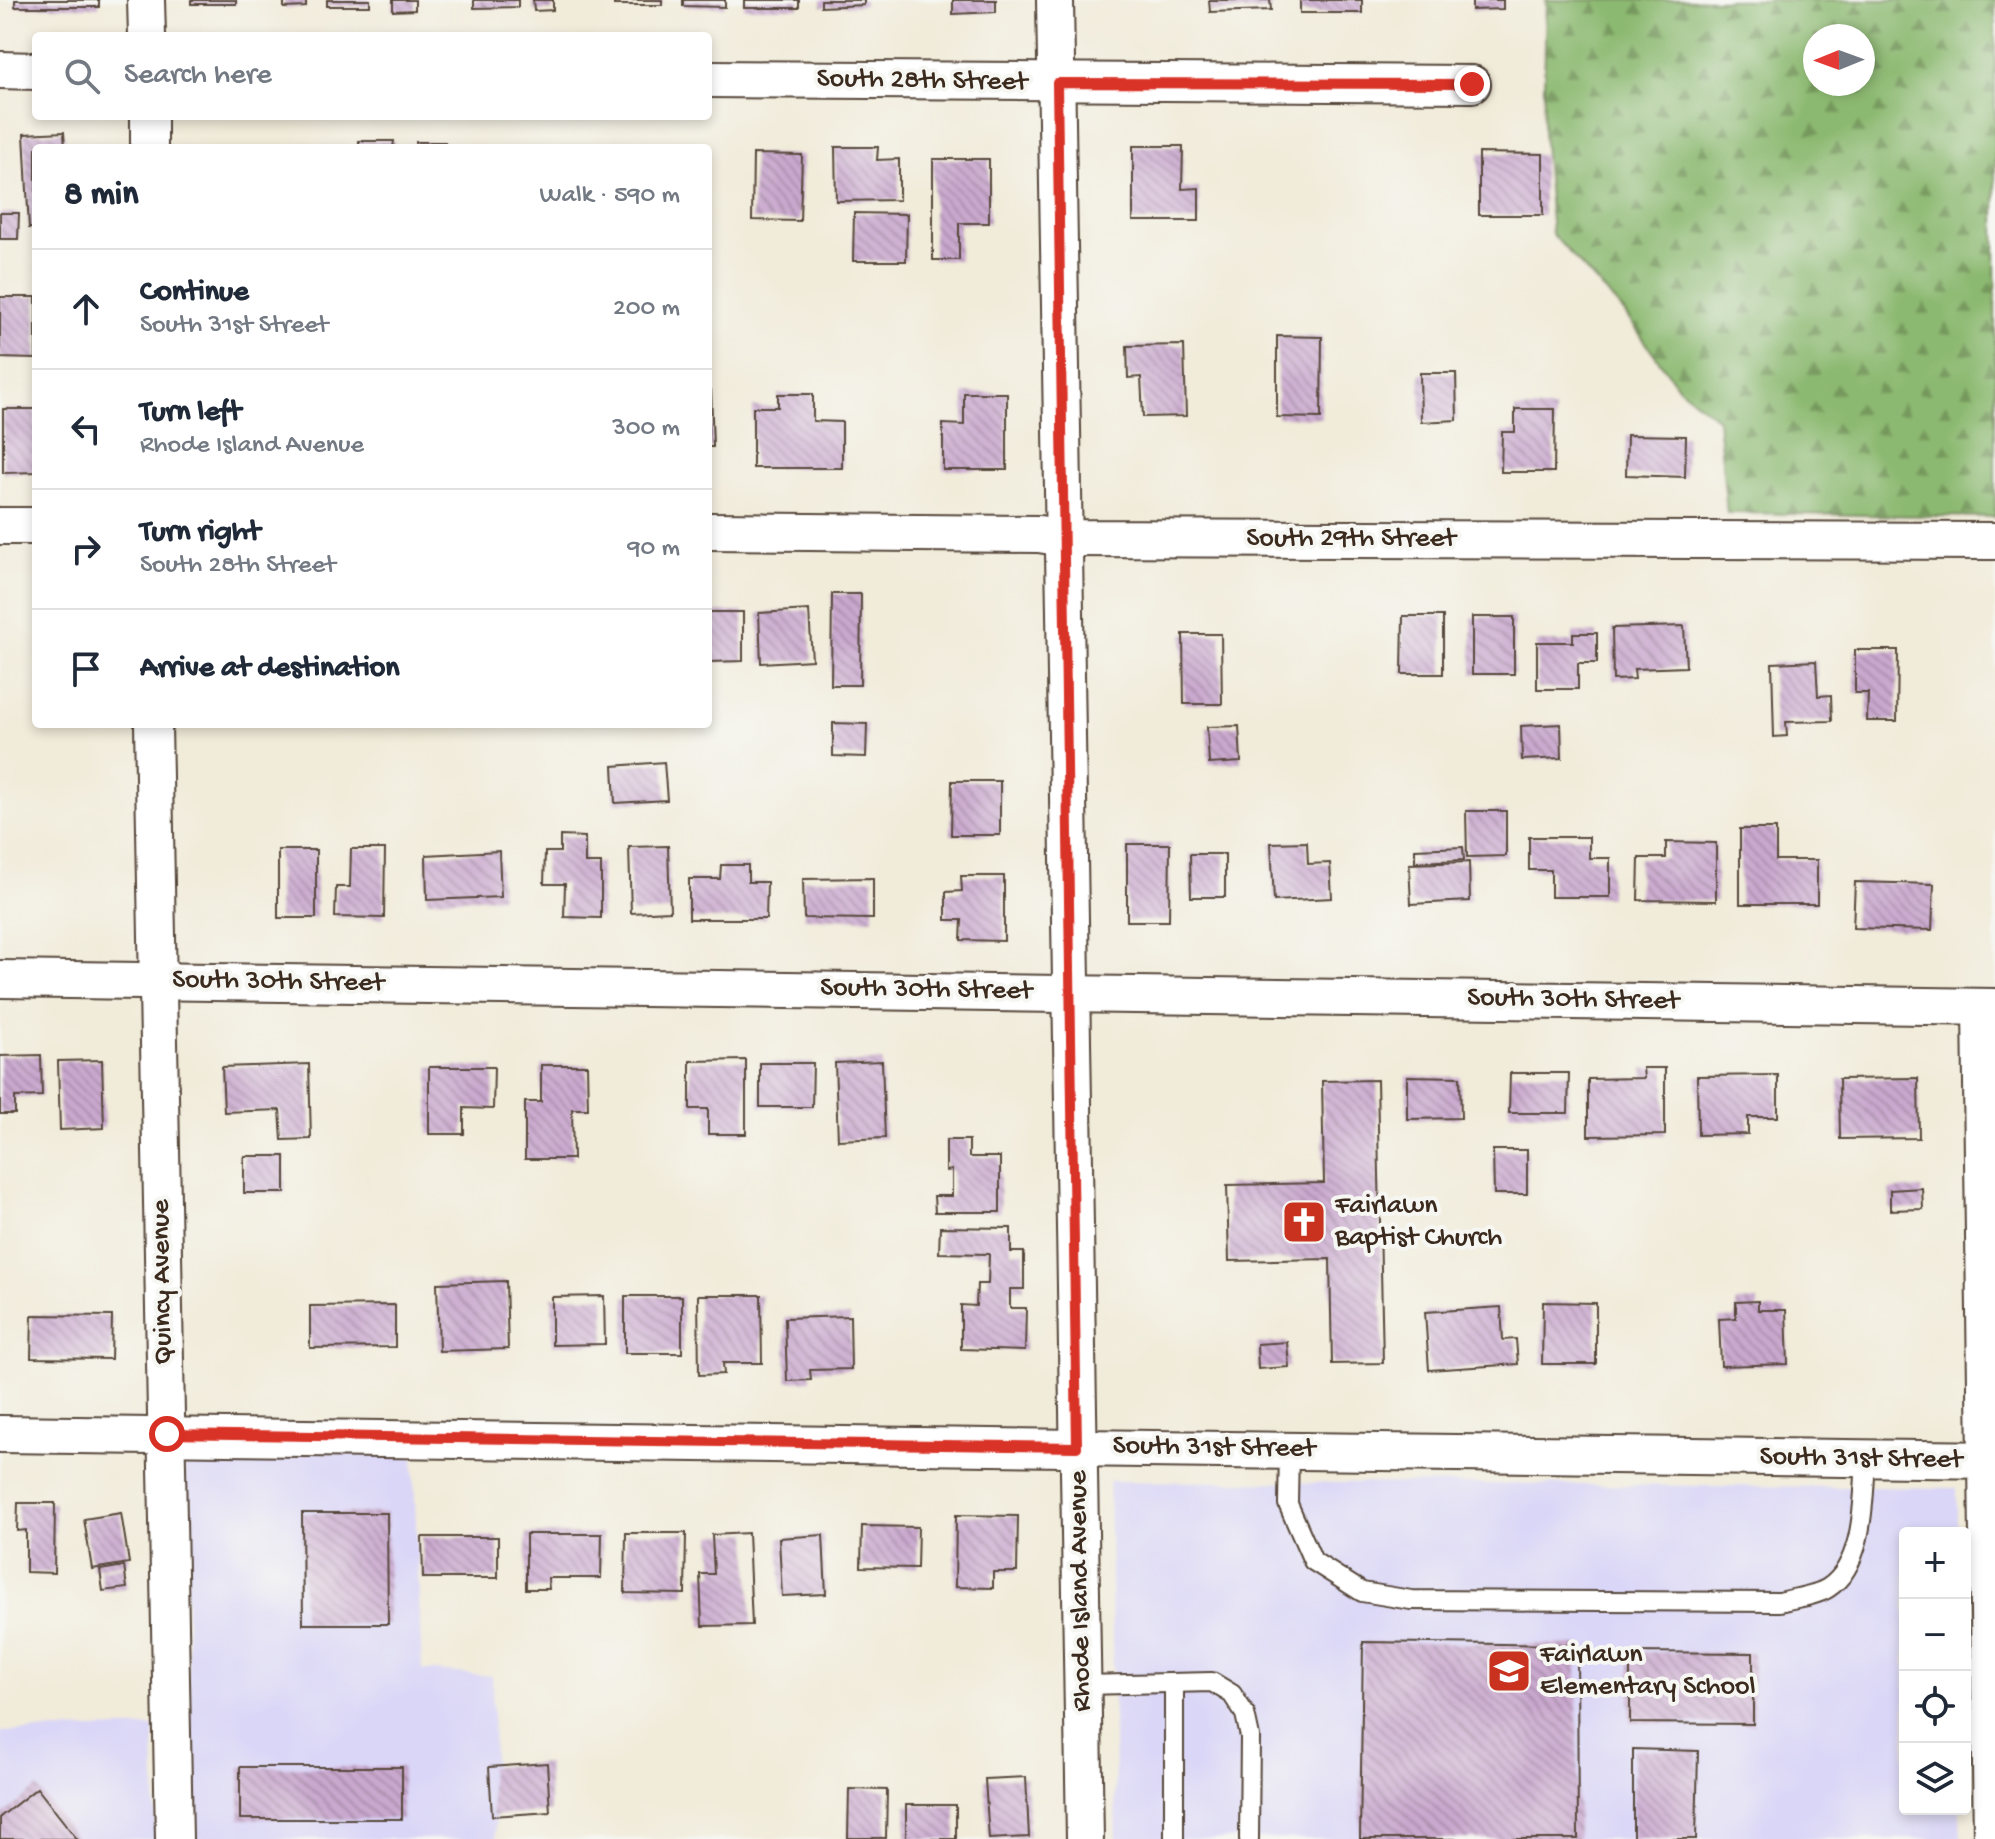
<!DOCTYPE html>
<html lang="en">
<head>
<meta charset="utf-8">
<style>
	body { margin:0; font-family:"Gochi Hand",sans-serif; background:#f6f6f7; color:#1f2937 }
	.controls { position:absolute; right:24px; bottom:24px; display:grid; overflow:hidden; border-radius:8px; box-shadow:0 4px 12px #0003 }
	.controls button { width:72px; height:72px; display:grid; place-items:center; padding:0; border:0; border-bottom:2px solid #e0e1e3; background:#fff; color:#1f2937; font:40px sans-serif }
	.compass { position:absolute; left:1803px; top:24px; width:72px; height:72px; border-radius:50%; background:#fff; box-shadow:0 4px 12px #0003; rotate:269deg }
	.stop { position:absolute; width:24px; height:24px; margin:-18px; border:6px solid #d93025; border-radius:50%; background:#fff }
	.stop.end { background:#d93025; border-color:#fff; box-shadow:0 2px 8px #0008 }
	.list { margin:0; padding:0; list-style:none }
	h2 { display:flex; justify-content:space-between; align-items:center; height:104px; margin:0; padding:0 32px; font-size:34px }
	h2 small { font-size:26px; font-weight:400; color:#747a83 }
	.list li { display:grid; grid-template-columns:52px 1fr auto; gap:24px; align-items:center; box-sizing:border-box; height:120px; padding:0 32px; border-top:2px solid #e0e1e3 }
	.list b { display:block; font-size:30px; white-space:nowrap }
	.list p { margin:0; font-size:26px; white-space:nowrap; color:#747a83 }
	.list em { font-size:26px; font-style:normal; color:#747a83 }
	.icon { flex:none; width:44px; height:44px; fill:none; stroke:currentColor; stroke-width:2; stroke-linecap:round; stroke-linejoin:round }
	.map { position:relative; flex:none; width:1995px; height:1839px; overflow:hidden }
	.search { position:absolute; background:#fff; box-shadow:0 4px 12px #0003; left:32px; top:32px; width:680px; height:88px; display:flex; align-items:center; gap:20px; box-sizing:border-box; padding:0 28px; border-radius:8px; color:#747a83; font-size:30px }
	.panel { position:absolute; background:#fff; box-shadow:0 4px 12px #0003; left:32px; top:144px; width:680px; height:584px; border-radius:8px }
	.map>svg:first-child { display:block }
</style>
</head>
<body>
<div class="map">
<svg width="1995" height="1839" viewBox="0 0 1995 1839">
	<defs>
		<pattern id="forest-firs" width="22" height="20" patternUnits="userSpaceOnUse" patternTransform="scale(2)"><rect width="22" height="20" fill="#8cb971"/><path d="M5 1l3.5 6h-7zM16 11l3.5 6h-7z" fill="#74975c"/></pattern>
		<pattern id="building-back-hatch" width="6" height="6" patternUnits="userSpaceOnUse" patternTransform="scale(2)"><rect width="6" height="6" fill="#caa9cf"/><path d="M-1 5l2 2M0 0l6 6M5-1l2 2" fill="none" stroke="#a58aa7"/></pattern>
	</defs>
	<rect width="100%" height="100%" fill="#f6f6f2"/>
	<filter id="ink" filterUnits="userSpaceOnUse"><feTurbulence type="fractalNoise" baseFrequency=".0125" numOctaves="2"/><feDisplacementMap in="SourceGraphic" scale="16" xChannelSelector="R" yChannelSelector="G"/><feConvolveMatrix kernelMatrix="1 2 1 2 8 2 1 2 1" color-interpolation-filters="sRGB"/></filter>
	<filter id="wash" filterUnits="userSpaceOnUse"><feTurbulence type="fractalNoise" baseFrequency=".006" numOctaves="4" result="noise"/><feDisplacementMap in="SourceGraphic" scale="32" xChannelSelector="R" yChannelSelector="G"/><feGaussianBlur stdDeviation="1.8" result="paint"/><feColorMatrix in="noise" values="0 0 0 0 0 0 0 0 0 0 0 0 0 0 0 0 0 1.4 0 .05"/><feComposite in="paint" operator="in"/></filter>
	<g filter="url(#wash)">
		<rect width="100%" height="100%" fill="#f1ebd9"/>
		<g fill="#dad6f7">
			<path d="M 184,1450 L 413,1453 L 422,1670 L 492,1676 L 496,1839 L 191,1839 Z"/>
			<path d="M 1109,1481 L 1957,1488 L 1957,1533 L 1905,1533 L 1905,1809 L 1960,1809 L 1961,1839 L 1116,1839 Z"/>
			<path d="M 154,1727 L 156,1839 L 0,1839 L 0,1732 Z"/>
		</g>
		<path fill="url(#forest-firs)" stroke="#647248" stroke-width="2" fill-rule="evenodd" d="M 1546,0 L 1995,0 L 1995,517 L 1727,513 L 1718,419 L 1679,388 L 1623,311 L 1552,234 L 1543,132 ZM 1815,36 L 1863,36 L 1863,84 L 1815,84 Z"/>
		<g id="blocks">
			<g fill="url(#building-back-hatch)">
				<rect x="15" y="0" width="84" height="7"/>
				<rect x="191" y="0" width="45" height="4"/>
				<path d="M 284,0 L 306,0 L 306,7 L 284,8 Z"/>
				<rect x="327" y="0" width="43" height="6"/>
				<path d="M 393,0 L 415,0 L 415,10 L 393,11 Z"/>
				<path d="M 474,0 L 518,0 L 518,7 L 474,8 Z"/>
				<path d="M 533,0 L 553,0 L 553,10 L 534,11 Z"/>
				<rect x="614" y="0" width="48" height="5"/>
				<path d="M 683,0 L 725,0 L 725,7 L 683,6 Z"/>
				<rect x="744" y="0" width="55" height="8"/>
				<path d="M 821,0 L 864,0 L 864,5 L 821,7 Z"/>
				<path d="M 953,0 L 996,0 L 996,12 L 953,14 Z"/>
				<path d="M 1209,0 L 1270,0 L 1271,10 L 1210,12 Z"/>
				<rect x="1300" y="0" width="62" height="13"/>
				<path d="M 1472,0 L 1503,0 L 1503,9 L 1472,10 Z"/>
				<path d="M 64,132 L 65,148 L 36,148 L 36,228 L 29,228 L 24,134 Z"/>
				<path d="M 359,141 L 394,141 L 393,148 L 359,148 Z"/>
				<rect x="416" y="142" width="29" height="6"/>
				<path d="M 1133,146 L 1183,146 L 1182,189 L 1199,188 L 1199,221 L 1133,221 Z"/>
				<path d="M 835,147 L 878,147 L 877,160 L 899,159 L 899,200 L 836,201 Z"/>
				<path d="M 1479,153 L 1543,154 L 1543,215 L 1479,215 Z"/>
				<path d="M 753,154 L 802,155 L 800,221 L 752,220 Z"/>
				<path d="M 933,159 L 989,159 L 989,223 L 959,223 L 959,260 L 933,260 Z"/>
				<path d="M 0,213 L 19,213 L 18,239 L 0,239 Z"/>
				<path d="M 854,213 L 907,214 L 906,261 L 853,261 Z"/>
				<path d="M 0,297 L 36,297 L 36,359 L 0,358 Z"/>
				<path d="M 1277,336 L 1322,337 L 1321,418 L 1277,417 Z"/>
				<path d="M 1184,345 L 1186,416 L 1143,417 L 1141,377 L 1128,378 L 1127,346 Z"/>
				<path d="M 1420,373 L 1456,373 L 1457,420 L 1421,422 Z"/>
				<path d="M 708,390 L 711,390 L 713,447 L 708,447 Z"/>
				<path d="M 964,393 L 1007,393 L 1007,470 L 943,470 L 943,424 L 964,425 Z"/>
				<path d="M 778,394 L 813,394 L 813,421 L 842,422 L 842,468 L 753,468 L 753,407 L 778,407 Z"/>
				<path d="M 3,409 L 36,409 L 36,472 L 3,473 Z"/>
				<path d="M 1515,409 L 1555,409 L 1554,472 L 1501,472 L 1502,432 L 1515,432 Z"/>
				<path d="M 1627,435 L 1686,436 L 1685,477 L 1626,475 Z"/>
				<path d="M 832,594 L 861,594 L 860,685 L 831,685 Z"/>
				<path d="M 809,610 L 812,660 L 761,663 L 759,613 Z"/>
				<path d="M 708,612 L 743,612 L 743,661 L 708,662 Z"/>
				<path d="M 1403,616 L 1443,616 L 1443,674 L 1402,674 Z"/>
				<rect x="1472" y="617" width="42" height="57"/>
				<path d="M 1684,626 L 1686,667 L 1634,669 L 1635,679 L 1613,680 L 1612,628 Z"/>
				<path d="M 1573,633 L 1597,633 L 1597,663 L 1578,663 L 1578,689 L 1537,689 L 1537,642 L 1573,642 Z"/>
				<path d="M 1183,634 L 1221,634 L 1222,704 L 1184,704 Z"/>
				<path d="M 1855,650 L 1898,650 L 1897,721 L 1867,721 L 1868,693 L 1855,693 Z"/>
				<path d="M 1816,661 L 1818,696 L 1831,695 L 1832,721 L 1786,722 L 1787,736 L 1774,737 L 1772,663 Z"/>
				<path d="M 833,723 L 867,724 L 866,757 L 833,756 Z"/>
				<path d="M 1561,724 L 1562,758 L 1522,760 L 1521,726 Z"/>
				<path d="M 1239,726 L 1241,762 L 1209,764 L 1207,727 Z"/>
				<path d="M 664,762 L 667,800 L 615,803 L 613,766 Z"/>
				<path d="M 952,781 L 1000,781 L 1000,835 L 951,835 Z"/>
				<path d="M 1466,811 L 1506,811 L 1506,856 L 1467,857 Z"/>
				<path d="M 1740,829 L 1776,829 L 1776,860 L 1817,860 L 1817,904 L 1740,904 Z"/>
				<path d="M 560,836 L 585,837 L 585,863 L 601,863 L 601,918 L 564,917 L 565,884 L 544,884 L 545,852 L 560,852 Z"/>
				<path d="M 1529,837 L 1589,837 L 1589,858 L 1610,858 L 1610,897 L 1551,897 L 1551,870 L 1529,870 Z"/>
				<path d="M 1307,842 L 1308,864 L 1330,863 L 1332,898 L 1274,901 L 1271,843 Z"/>
				<path d="M 1666,842 L 1716,843 L 1716,901 L 1638,900 L 1639,858 L 1666,858 Z"/>
				<path d="M 1127,844 L 1170,844 L 1169,921 L 1127,921 Z"/>
				<path d="M 668,846 L 670,911 L 631,913 L 629,847 Z"/>
				<path d="M 1463,847 L 1464,860 L 1415,862 L 1415,849 Z"/>
				<path d="M 351,849 L 385,849 L 384,918 L 335,917 L 336,887 L 350,887 Z"/>
				<rect x="278" y="850" width="38" height="68"/>
				<path d="M 499,851 L 501,897 L 427,900 L 426,855 Z"/>
				<path d="M 1190,854 L 1225,854 L 1225,897 L 1191,897 Z"/>
				<path d="M 1469,862 L 1470,901 L 1411,904 L 1409,864 Z"/>
				<path d="M 721,865 L 748,865 L 748,882 L 767,882 L 766,919 L 689,919 L 689,879 L 720,879 Z"/>
				<path d="M 961,876 L 1004,876 L 1004,941 L 961,940 L 962,920 L 946,920 L 946,892 L 962,891 Z"/>
				<path d="M 873,878 L 873,919 L 804,918 L 803,879 Z"/>
				<path d="M 1855,882 L 1934,884 L 1932,930 L 1853,928 Z"/>
				<path d="M 41,1055 L 42,1096 L 15,1097 L 15,1114 L 0,1114 L 0,1056 Z"/>
				<path d="M 102,1060 L 104,1128 L 60,1130 L 58,1061 Z"/>
				<path d="M 746,1060 L 746,1134 L 708,1134 L 708,1109 L 690,1109 L 690,1061 Z"/>
				<path d="M 882,1061 L 885,1138 L 838,1140 L 835,1063 Z"/>
				<path d="M 760,1063 L 813,1063 L 812,1107 L 760,1107 Z"/>
				<path d="M 309,1064 L 311,1139 L 282,1140 L 280,1110 L 224,1112 L 222,1067 Z"/>
				<path d="M 541,1065 L 587,1065 L 588,1109 L 572,1109 L 573,1159 L 525,1159 L 525,1102 L 541,1102 Z"/>
				<path d="M 429,1067 L 494,1067 L 493,1109 L 464,1108 L 464,1134 L 429,1134 Z"/>
				<path d="M 1643,1068 L 1665,1068 L 1665,1135 L 1588,1136 L 1588,1079 L 1644,1078 Z"/>
				<path d="M 1510,1073 L 1569,1073 L 1568,1113 L 1509,1113 Z"/>
				<path d="M 1778,1075 L 1778,1117 L 1748,1117 L 1748,1134 L 1698,1135 L 1697,1076 Z"/>
				<path d="M 1407,1076 L 1460,1077 L 1461,1118 L 1407,1119 Z"/>
				<path d="M 1918,1078 L 1919,1138 L 1840,1139 L 1839,1079 Z"/>
				<path d="M 1377,1080 L 1383,1363 L 1332,1364 L 1330,1259 L 1229,1261 L 1227,1185 L 1324,1183 L 1322,1081 Z"/>
				<path d="M 946,1140 L 969,1140 L 969,1157 L 1000,1157 L 1000,1212 L 935,1212 L 934,1196 L 952,1196 L 952,1170 L 946,1171 Z"/>
				<path d="M 1493,1150 L 1527,1150 L 1527,1194 L 1494,1194 Z"/>
				<rect x="244" y="1156" width="41" height="37"/>
				<path d="M 1922,1188 L 1923,1209 L 1890,1210 L 1890,1190 Z"/>
				<path d="M 940,1227 L 1011,1228 L 1011,1252 L 1024,1252 L 1024,1289 L 1010,1289 L 1010,1308 L 1026,1308 L 1025,1351 L 961,1349 L 961,1305 L 976,1306 L 977,1284 L 988,1284 L 989,1254 L 939,1253 Z"/>
				<path d="M 506,1281 L 508,1349 L 439,1351 L 437,1283 Z"/>
				<path d="M 698,1295 L 761,1295 L 762,1363 L 723,1363 L 724,1374 L 699,1375 Z"/>
				<path d="M 604,1296 L 605,1344 L 552,1345 L 552,1297 Z"/>
				<rect x="625" y="1296" width="57" height="57"/>
				<path d="M 1758,1301 L 1758,1310 L 1786,1310 L 1788,1364 L 1721,1366 L 1719,1319 L 1736,1318 L 1736,1302 Z"/>
				<path d="M 1543,1302 L 1596,1303 L 1596,1364 L 1542,1364 Z"/>
				<path d="M 395,1305 L 395,1347 L 310,1348 L 310,1306 Z"/>
				<path d="M 1501,1307 L 1503,1340 L 1516,1339 L 1518,1364 L 1429,1370 L 1425,1312 Z"/>
				<path d="M 32,1315 L 112,1316 L 111,1359 L 31,1358 Z"/>
				<path d="M 850,1316 L 851,1369 L 810,1370 L 811,1380 L 787,1381 L 785,1318 Z"/>
				<path d="M 1287,1342 L 1289,1367 L 1258,1369 L 1257,1344 Z"/>
				<path d="M 18,1503 L 55,1503 L 54,1573 L 26,1572 L 26,1530 L 17,1531 Z"/>
				<path d="M 121,1513 L 129,1563 L 92,1569 L 84,1519 Z"/>
				<path d="M 302,1513 L 387,1513 L 388,1624 L 303,1624 Z"/>
				<path d="M 956,1515 L 1018,1516 L 1017,1572 L 993,1572 L 993,1588 L 955,1587 Z"/>
				<path d="M 862,1526 L 918,1527 L 917,1568 L 861,1567 Z"/>
				<path d="M 626,1533 L 686,1533 L 685,1594 L 625,1593 Z"/>
				<path d="M 748,1533 L 752,1625 L 702,1626 L 700,1574 L 714,1574 L 712,1535 Z"/>
				<path d="M 526,1534 L 602,1534 L 601,1578 L 548,1578 L 549,1589 L 526,1589 Z"/>
				<path d="M 823,1535 L 826,1594 L 782,1596 L 779,1538 Z"/>
				<path d="M 422,1537 L 498,1537 L 498,1578 L 423,1578 Z"/>
				<path d="M 124,1566 L 127,1588 L 103,1591 L 100,1570 Z"/>
				<path d="M 1363,1642 L 1577,1645 L 1578,1839 L 1360,1839 Z"/>
				<path d="M 1630,1652 L 1753,1653 L 1753,1724 L 1630,1723 Z"/>
				<path d="M 1633,1749 L 1698,1751 L 1696,1839 L 1633,1839 Z"/>
				<path d="M 547,1763 L 550,1812 L 492,1816 L 489,1767 Z"/>
				<rect x="240" y="1767" width="162" height="52"/>
				<path d="M 1026,1777 L 1029,1837 L 989,1839 L 985,1779 Z"/>
				<path d="M 37,1788 L 77,1839 L 0,1839 L 0,1817 Z"/>
				<path d="M 849,1789 L 887,1790 L 886,1838 L 848,1838 Z"/>
				<rect x="906" y="1805" width="50" height="34"/>
			</g>
		</g>
	</g>
	<g filter="url(#ink)">
		<use href="#blocks" fill-opacity="0" stroke="#56473a" stroke-width="2"/>
		<g fill="none" stroke-linecap="round" stroke-linejoin="round">
			<g stroke="#56473a" stroke-width="22">
				<g id="lane">
					<path d="M 1289,1448 L 1288,1504 L 1313,1561 L 1362,1592 L 1411,1600 L 1780,1602 C 1793,1598 1816,1596 1828,1588 C 1865,1564 1863,1498 1866,1460"/>
					<path d="M 1174,1683 L 1174,1839"/>
					<path d="M 1084,1685 L 1212,1682 L 1232,1694 L 1245,1714 L 1250,1737 L 1249,1839"/>
				</g>
			</g>
			<g stroke="#56473a" stroke-width="40">
				<g id="street">
					<path d="M 146,0 L 147,36"/>
					<path d="M 1055,0 L 1085,1839"/>
					<path d="M 0,70 L 36,71"/>
					<path d="M 708,79 L 1472,84"/>
					<path d="M 149,116 L 149,148"/>
					<path d="M 0,526 L 36,526"/>
					<path d="M 708,531 L 1039,534 L 1064,538 L 1995,541"/>
					<path d="M 153,724 L 174,1839"/>
					<path d="M 0,979 L 1995,1007"/>
					<path d="M 1981,1007 L 1992,1839"/>
					<path d="M 0,1434 L 1995,1460"/>
				</g>
			</g>
			<use href="#lane" stroke="#fff" stroke-width="18"/>
			<use href="#street" stroke="#fff" stroke-width="36"/>
		</g>
	</g>
	<g fill="none" stroke-linecap="round" stroke-linejoin="round" filter="url(#ink)">
		<path stroke="#d93025" stroke-width="10" d="M 167,1434 L 1077,1447 L 1057,83 L 1472,84"/>
	</g>
	<defs>
		<g id="church-square" transform="scale(2.3)"><rect x="-9" y="-9" width="18" height="18" rx="4" fill="#c8321e" stroke="#f6f6f2"/><path d="M-1.2-6h2.4v3.5h3.3v2.4h-3.3V6h-2.4V-.1h-3.3v-2.4h3.3Z" fill="#fff"/></g>
		<g id="school-square" transform="scale(2.3)"><rect x="-9" y="-9" width="18" height="18" rx="4" fill="#c8321e" stroke="#f6f6f2"/><path d="M0-5L7-2L0 1L-7-2ZM-4 1L0 2.5L4 1V4Q0 6-4 4Z" fill="#fff"/></g>
	</defs>
	<g fill-rule="evenodd">
		<use href="#church-square" x="1304" y="1222"/>
		<use href="#school-square" x="1509" y="1671"/>
	</g>
	<g text-anchor="middle" dominant-baseline="central" stroke-width="8" stroke-linejoin="round" paint-order="stroke">
		<g font-size="28" fill="#3b2a1e" stroke="#f6f6f2">
			<text transform="translate(922 81) rotate(1)">South 28th Street</text>
			<text x="1351" y="539">South 29th Street</text>
			<text transform="translate(278 982) rotate(1)">South 30th Street</text>
			<text transform="translate(926 990) rotate(1)">South 30th Street</text>
			<text transform="translate(1573 1000) rotate(1)">South 30th Street</text>
			<text transform="translate(163 1282) rotate(-91)">Quincy Avenue</text>
			<text transform="translate(1214 1448) rotate(1)">South 31st Street</text>
			<text transform="translate(1861 1459) rotate(1)">South 31st Street</text>
			<text transform="translate(1081 1591) rotate(-91)">Rhode Island Avenue</text>
		</g>
		<g font-size="28" fill="#3b2a1e" stroke="#f6f6f2" text-anchor="start">
			<text x="1335" y="1206">Fairlawn<tspan x="1335" dy="32">Baptist Church</tspan></text>
			<text x="1540" y="1655">Fairlawn<tspan x="1540" dy="32">Elementary School</tspan></text>
		</g>
	</g>
</svg>
<div class="controls">
<button>+</button>
<button>−</button>
<button><svg class="icon" aria-label="locate" viewBox="0 0 24 24"><circle cx="12" cy="12" r="6"/><path d="M12 2v4M12 18v4M2 12h4M18 12h4"/></svg></button>
<button><svg class="icon" aria-label="layers" viewBox="0 0 24 24"><path d="M12 4l9 5-9 5-9-5zM3 14l9 5 9-5"/></svg></button>
</div>
<svg class="compass" viewBox="-18 -18 36 36"><path d="M0-13l5 13h-10z" fill="#e53935"/><path d="M0 13l5-13h-10z" fill="#747a83"/></svg>
<div class="stop" style="left:167px;top:1434px"></div>
<div class="stop end" style="left:1472px;top:84px"></div>
<div class="search"><svg class="icon" aria-label="search" viewBox="0 0 24 24"><circle cx="10" cy="10" r="6"/><path d="M15 15l6 6"/></svg>Search here</div>
<section class="panel">
<h2>8 min<small>Walk · 590 m</small></h2>
<ul class="list">
<li><svg class="icon" aria-label="ahead" viewBox="0 0 24 24"><path d="M12 20V5M6 11l6-6 6 6"/></svg><div><b>Continue</b><p>South 31st Street</p></div><em>200 m</em></li>
<li><svg class="icon" aria-label="left" viewBox="0 0 24 24"><path d="M17 20v-9H6M10 6l-5 5 5 5"/></svg><div><b>Turn left</b><p>Rhode Island Avenue</p></div><em>300 m</em></li>
<li><svg class="icon" aria-label="right" viewBox="0 0 24 24"><path d="M7 20v-9h11M14 6l5 5-5 5"/></svg><div><b>Turn right</b><p>South 28th Street</p></div><em>90 m</em></li>
<li><svg class="icon" aria-label="arrive" viewBox="0 0 24 24"><path d="M6 21V4h12l-3 4 3 4H6"/></svg><div><b>Arrive at destination</b></div></li>
</ul>
</section>
</div>
</body>
</html>
